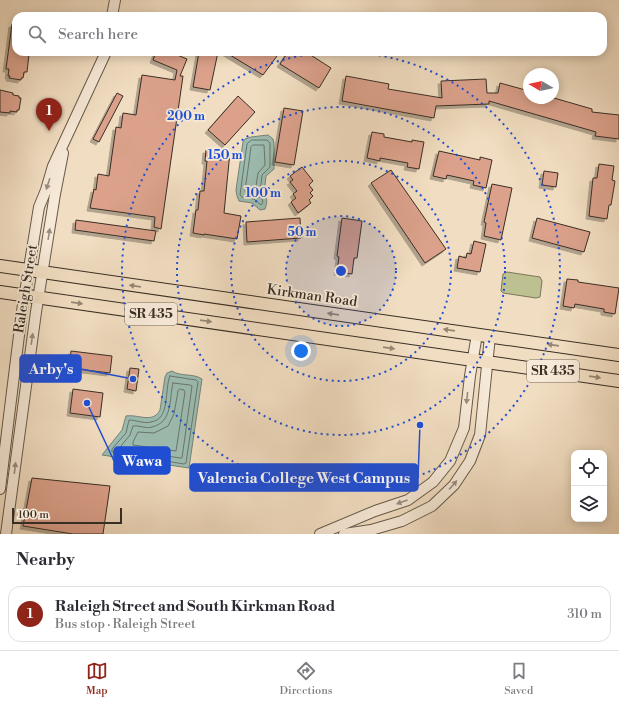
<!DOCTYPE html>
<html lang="en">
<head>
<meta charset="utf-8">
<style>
	body { margin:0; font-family:"Libre Bodoni",serif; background:#f2f2f3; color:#2b2b33 }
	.controls { position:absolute; right:12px; bottom:12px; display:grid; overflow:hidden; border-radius:8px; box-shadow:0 2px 10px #0003 }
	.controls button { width:36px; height:36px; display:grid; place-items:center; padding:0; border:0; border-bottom:1px solid #e1e1e2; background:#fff; color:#2b2b33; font:20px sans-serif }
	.compass { position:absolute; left:523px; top:68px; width:36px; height:36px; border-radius:50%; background:#fff; box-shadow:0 2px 10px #0003; rotate:279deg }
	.scale { position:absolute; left:12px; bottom:10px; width:110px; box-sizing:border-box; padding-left:4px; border:2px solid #392e24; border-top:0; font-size:11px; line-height:14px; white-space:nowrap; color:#392e24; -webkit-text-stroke:3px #f6e9d7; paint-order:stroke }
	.you { position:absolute; left:301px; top:351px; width:14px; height:14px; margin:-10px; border:3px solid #fff; border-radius:50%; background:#1a73e8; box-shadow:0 0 0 6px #1a73e833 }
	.badge { display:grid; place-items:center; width:26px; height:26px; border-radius:50%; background:#8f2418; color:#fff; font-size:13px; font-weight:700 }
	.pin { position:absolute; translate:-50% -33px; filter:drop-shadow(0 1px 2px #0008) }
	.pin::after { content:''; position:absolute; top:21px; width:14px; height:12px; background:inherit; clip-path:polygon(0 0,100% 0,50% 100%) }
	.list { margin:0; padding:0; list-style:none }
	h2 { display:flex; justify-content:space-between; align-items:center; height:52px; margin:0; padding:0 16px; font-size:17px }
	h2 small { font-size:13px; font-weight:400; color:#7c7c81 }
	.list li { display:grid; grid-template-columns:26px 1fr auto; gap:12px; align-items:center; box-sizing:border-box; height:56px; margin:0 8px 8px; padding:0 8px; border:1px solid #e1e1e2; border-radius:12px }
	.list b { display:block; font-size:15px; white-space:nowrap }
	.list p { margin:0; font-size:13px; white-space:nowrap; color:#7c7c81 }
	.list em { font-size:13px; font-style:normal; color:#7c7c81 }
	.icon { flex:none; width:22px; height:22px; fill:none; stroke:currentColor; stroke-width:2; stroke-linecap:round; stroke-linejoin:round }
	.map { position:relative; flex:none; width:619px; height:534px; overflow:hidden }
	.search { position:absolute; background:#fff; box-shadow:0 2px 10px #0003; left:12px; right:12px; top:12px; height:44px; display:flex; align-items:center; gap:10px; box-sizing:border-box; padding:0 14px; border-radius:12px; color:#7c7c81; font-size:15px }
	.sheet { height:116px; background:#fff }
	nav { display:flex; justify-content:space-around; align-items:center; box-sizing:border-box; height:56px; border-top:1px solid #e1e1e2; background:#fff; font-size:11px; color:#7c7c81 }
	nav a { display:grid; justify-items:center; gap:2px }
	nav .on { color:#8f2418 }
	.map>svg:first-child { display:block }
</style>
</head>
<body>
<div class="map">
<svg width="619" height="534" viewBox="0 0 619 534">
	<defs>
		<filter id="shadow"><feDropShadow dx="-3" dy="3" stdDeviation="0" flood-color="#0004"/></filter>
	</defs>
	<rect width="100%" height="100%" fill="#f1ddc1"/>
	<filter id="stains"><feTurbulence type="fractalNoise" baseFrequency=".005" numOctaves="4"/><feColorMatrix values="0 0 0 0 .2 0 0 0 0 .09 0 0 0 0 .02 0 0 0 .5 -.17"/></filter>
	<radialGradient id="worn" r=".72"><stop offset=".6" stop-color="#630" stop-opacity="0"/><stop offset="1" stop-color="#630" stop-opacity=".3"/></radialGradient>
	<path fill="#bdc091" stroke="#7b775a" d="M 507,272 L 540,277 L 542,281 L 540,297 L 536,298 L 503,293 L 501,291 L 503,274 Z"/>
	<g fill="#9bbcb0" stroke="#748378">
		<path d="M 268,135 L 273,139 L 274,143 L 274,169 L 266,176 L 264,194 C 268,200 267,203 265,209 L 260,210 L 252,203 L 239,201 L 237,196 L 236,190 L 243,142 L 245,139 L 251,137 Z"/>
		<path d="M 172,371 C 181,377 193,373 202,379 L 189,468 L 102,455 L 122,430 L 126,416 C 138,414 153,424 160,410 L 165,377 L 167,373 Z"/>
	</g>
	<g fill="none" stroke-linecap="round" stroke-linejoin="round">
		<g stroke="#6a756a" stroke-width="1">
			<path d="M 252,140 L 267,140 L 270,143 L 270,167 L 262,175 L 260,193 L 263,202 L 261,205 L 254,199 L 242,197 L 240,195 L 247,144 Z"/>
			<path d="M 253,145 L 264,145 L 265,165 L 258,173 L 255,193 L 253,194 L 246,193 L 245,191 L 251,147 Z"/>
			<path d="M 170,376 L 196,380 L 198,382 L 186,463 L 184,464 L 112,452 L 112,449 L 126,433 L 129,420 C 136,420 144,424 151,422 C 171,419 164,389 170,376 Z"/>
			<path d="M 173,383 L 190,385 L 192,386 L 182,458 L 180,458 L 122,449 L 121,446 L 130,435 L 133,426 C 139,425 146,429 152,427 C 173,422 169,399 173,383 Z"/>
			<path d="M 180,389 L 184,390 L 185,392 L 176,451 L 133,445 L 133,442 L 138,432 L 154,433 L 168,426 L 174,414 L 178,391 Z"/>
		</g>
	</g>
	<g fill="#dba18b" stroke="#392e24" filter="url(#shadow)">
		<path d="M 12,24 L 16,24 L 16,52 L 26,52 L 26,54 L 29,54 L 27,72 L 24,72 L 23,78 L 21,78 L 21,80 L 9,78 L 10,76 L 8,76 L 9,69 L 6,69 Z"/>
		<path d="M 156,52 L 170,52 L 187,59 L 180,76 L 183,76 L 161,229 L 154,227 L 155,217 L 90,208 L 94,189 L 96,190 L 98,174 L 109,176 L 116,127 L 121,128 L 123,113 L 136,115 L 142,75 L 175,80 L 177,70 L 153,60 Z"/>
		<path d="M 199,52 L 218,52 L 210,90 L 193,87 Z"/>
		<path d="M 225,52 L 270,52 L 277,56 L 263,75 Z"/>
		<path d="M 288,52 L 306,52 L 331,68 L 319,88 L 280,64 Z"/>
		<path d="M 346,76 L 389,84 L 388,89 L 442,98 L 441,81 L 486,79 L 487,93 L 498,93 L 500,83 L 529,91 L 529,98 L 554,98 L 592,109 L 592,112 L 619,115 L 619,139 L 595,136 L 596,132 L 489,101 L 489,104 L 436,106 L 434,118 L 342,101 Z"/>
		<path d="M 0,90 L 13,93 L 13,95 L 19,96 L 19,98 L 21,98 L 19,110 L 17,110 L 17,112 L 10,111 L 10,113 L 0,112 Z"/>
		<path d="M 117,93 L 123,96 L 99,142 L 93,139 Z"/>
		<path d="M 238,96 L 255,112 L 225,145 L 208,130 Z"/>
		<path d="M 284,108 L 303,111 L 294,165 L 275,162 Z"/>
		<path d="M 372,132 L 384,134 L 384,137 L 412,142 L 412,140 L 424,142 L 419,169 L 407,167 L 408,163 L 380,158 L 380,161 L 367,158 Z"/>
		<path d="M 206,150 L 230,152 L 224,213 L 241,216 L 237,239 L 204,234 L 204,235 L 193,233 L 196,210 L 198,210 L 200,191 L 204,191 L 207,161 L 205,161 Z"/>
		<path d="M 439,151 L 480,160 L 480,157 L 492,160 L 486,188 L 473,185 L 474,181 L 447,175 L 446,179 L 433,176 Z"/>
		<path d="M 599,164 L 614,166 L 612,180 L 615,181 L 611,205 L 609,205 L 607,219 L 589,216 L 593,178 L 597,178 Z"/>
		<path d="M 302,167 L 313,181 L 309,185 L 313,190 L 310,193 L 313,196 L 309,200 L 311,203 L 298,213 L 291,202 L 296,198 L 293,194 L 297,191 L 290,182 L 293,180 L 290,176 Z"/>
		<path d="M 391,170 L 446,249 L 425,263 L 371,183 Z"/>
		<path d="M 544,171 L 558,173 L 556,187 L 542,185 Z"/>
		<path d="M 492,184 L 512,188 L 501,240 L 484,236 L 486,223 L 484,222 Z"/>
		<path d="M 300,218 L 301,238 L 247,242 L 246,222 Z"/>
		<path d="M 342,218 L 362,221 L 357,258 L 354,258 L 352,274 L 337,272 L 339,257 L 337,256 Z"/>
		<path d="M 537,218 L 590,232 L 584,252 L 532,238 Z"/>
		<path d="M 76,220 L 156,231 L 154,241 L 75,230 Z"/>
		<path d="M 474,241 L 486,244 L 480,272 L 457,268 L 459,256 L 466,258 L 467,253 L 471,254 Z"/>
		<path d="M 567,279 L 578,280 L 578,282 L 619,288 L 615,314 L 604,312 L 604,309 L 575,304 L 574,308 L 563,306 Z"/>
		<path d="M 71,351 L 112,356 L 110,373 L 69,368 Z"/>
		<path d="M 130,368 L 139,369 L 136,391 L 127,389 Z"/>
		<path d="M 73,389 L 103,393 L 100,417 L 70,413 Z"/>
		<path d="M 32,478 L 110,486 L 103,534 L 73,534 L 23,526 Z"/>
	</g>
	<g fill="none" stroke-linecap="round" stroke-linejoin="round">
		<g stroke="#675a4b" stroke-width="12">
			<g id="tertiary">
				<path d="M 112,16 L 115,0"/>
				<path d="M 0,489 L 22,311 L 39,207 L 46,190 L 53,166 L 106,52"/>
				<path d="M 6,534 L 36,312 L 55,194 L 63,153"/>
				<path d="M 320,534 L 375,511 L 408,500 L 433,482 L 450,461 L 464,428 L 470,376 L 477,334"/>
				<path d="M 344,534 L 371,530 L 402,521 L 432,506 L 454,485 L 470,461 L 480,435 L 490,336"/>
			</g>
		</g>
		<g stroke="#392e24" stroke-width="14">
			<g id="primary">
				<path d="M 0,266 L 619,355"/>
				<path d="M 0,292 L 619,381"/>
			</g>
		</g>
		<use href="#tertiary" stroke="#f6e9d7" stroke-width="10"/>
		<use href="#primary" stroke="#f1ddc1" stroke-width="12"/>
	</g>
	<defs><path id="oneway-solid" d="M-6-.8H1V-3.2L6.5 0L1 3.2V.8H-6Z"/></defs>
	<g fill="#988c7e">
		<use href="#oneway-solid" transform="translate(48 184) rotate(108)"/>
		<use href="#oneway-solid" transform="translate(49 234) rotate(-81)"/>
		<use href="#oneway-solid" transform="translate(32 339) rotate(-82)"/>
		<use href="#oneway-solid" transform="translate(467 398) rotate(96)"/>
		<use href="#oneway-solid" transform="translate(15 468) rotate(-83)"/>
		<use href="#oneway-solid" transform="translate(453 485) rotate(-49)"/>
		<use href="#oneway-solid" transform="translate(402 502) rotate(160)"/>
	</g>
	<g fill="#958672">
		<use href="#oneway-solid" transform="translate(135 286) rotate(-172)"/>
		<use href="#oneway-solid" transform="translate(77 303) rotate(8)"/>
		<use href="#oneway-solid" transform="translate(333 314) rotate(-172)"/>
		<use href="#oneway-solid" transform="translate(206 321) rotate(8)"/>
		<use href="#oneway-solid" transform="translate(449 330) rotate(-172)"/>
		<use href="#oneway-solid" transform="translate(553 345) rotate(-172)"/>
		<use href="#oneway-solid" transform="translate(389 348) rotate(8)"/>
		<use href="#oneway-solid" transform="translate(595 377) rotate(8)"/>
	</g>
	<circle cx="341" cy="271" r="55" fill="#1d4ed8" fill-opacity=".12"/>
	<g fill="none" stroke="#1d4ed8" stroke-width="2" stroke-dasharray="2 4">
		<circle cx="341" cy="271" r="55"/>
		<circle cx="341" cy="271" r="110"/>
		<circle cx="341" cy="271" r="164"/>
		<path d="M343 52A219 219 0 1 1 339 52"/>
	</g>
	<g text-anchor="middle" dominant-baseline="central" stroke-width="3.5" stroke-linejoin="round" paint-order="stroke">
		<g fill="#f6e9d7" stroke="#72665a" stroke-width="1">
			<rect x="125" y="303" width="52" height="22" rx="3"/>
			<rect x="527" y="360" width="52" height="22" rx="3"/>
		</g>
		<g font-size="13" font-weight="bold" fill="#392e24">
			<text x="151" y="314">SR 435</text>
			<text x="553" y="371">SR 435</text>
		</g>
		<g font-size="14" fill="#392e24" stroke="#f6e9d7">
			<text transform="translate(26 289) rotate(-81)">Raleigh Street</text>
			<text transform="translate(312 296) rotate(8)">Kirkman Road</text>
		</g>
	</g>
	<circle cx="341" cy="271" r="6" fill="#1d4ed8" stroke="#f6e9d7" stroke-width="2"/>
	<g font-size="12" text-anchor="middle" font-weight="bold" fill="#1d4ed8" stroke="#f6e9d7" stroke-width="3.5" stroke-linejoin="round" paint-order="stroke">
		<text x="186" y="120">200 m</text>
		<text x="225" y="159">150 m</text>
		<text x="263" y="197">100 m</text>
		<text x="302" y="236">50 m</text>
	</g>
	<path fill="none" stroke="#1d4ed8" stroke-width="1.5" d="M133 379L81 369M87 403L114 461M420 425L418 478"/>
	<g fill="#1d4ed8" stroke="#f6e9d7" stroke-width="1.5">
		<circle cx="133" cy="379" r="4"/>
		<circle cx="87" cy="403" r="4"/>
		<circle cx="420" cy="425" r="4"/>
	</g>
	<g fill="#1d4ed8" stroke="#1d4ed8" stroke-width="1.5">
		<rect x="20" y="355" width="61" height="27" rx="4"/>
		<rect x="114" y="447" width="56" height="27" rx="4"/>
		<rect x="190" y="464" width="228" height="27" rx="4"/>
	</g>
	<g font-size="15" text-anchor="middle" font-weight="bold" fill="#fff">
		<text x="51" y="374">Arby's</text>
		<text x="142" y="466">Wawa</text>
		<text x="304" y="483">Valencia College West Campus</text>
	</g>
	<rect width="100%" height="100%" filter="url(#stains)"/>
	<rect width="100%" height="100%" fill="url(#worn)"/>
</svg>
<div class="controls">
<button><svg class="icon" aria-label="locate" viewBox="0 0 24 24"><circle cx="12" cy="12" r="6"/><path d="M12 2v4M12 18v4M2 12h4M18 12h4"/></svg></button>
<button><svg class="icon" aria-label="layers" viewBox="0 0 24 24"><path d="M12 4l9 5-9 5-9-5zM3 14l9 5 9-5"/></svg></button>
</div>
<svg class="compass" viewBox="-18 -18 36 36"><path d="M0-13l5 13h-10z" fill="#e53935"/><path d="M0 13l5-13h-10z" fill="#7c7c81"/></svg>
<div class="scale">100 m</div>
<div class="you"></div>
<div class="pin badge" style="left:49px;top:131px">1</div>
<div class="search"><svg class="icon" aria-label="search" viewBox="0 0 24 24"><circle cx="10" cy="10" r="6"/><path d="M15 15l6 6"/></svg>Search here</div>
</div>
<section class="sheet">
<h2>Nearby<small></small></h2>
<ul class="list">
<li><span class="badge">1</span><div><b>Raleigh Street and South Kirkman Road</b><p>Bus stop · Raleigh Street</p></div><em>310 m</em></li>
</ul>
</section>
<nav>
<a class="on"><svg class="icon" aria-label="map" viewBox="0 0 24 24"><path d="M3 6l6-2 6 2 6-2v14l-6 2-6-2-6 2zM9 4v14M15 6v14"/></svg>Map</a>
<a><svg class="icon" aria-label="directions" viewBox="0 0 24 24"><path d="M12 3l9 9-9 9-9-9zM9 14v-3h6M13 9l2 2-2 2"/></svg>Directions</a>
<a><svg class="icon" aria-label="saved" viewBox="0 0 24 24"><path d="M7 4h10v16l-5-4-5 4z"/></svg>Saved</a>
</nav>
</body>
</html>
